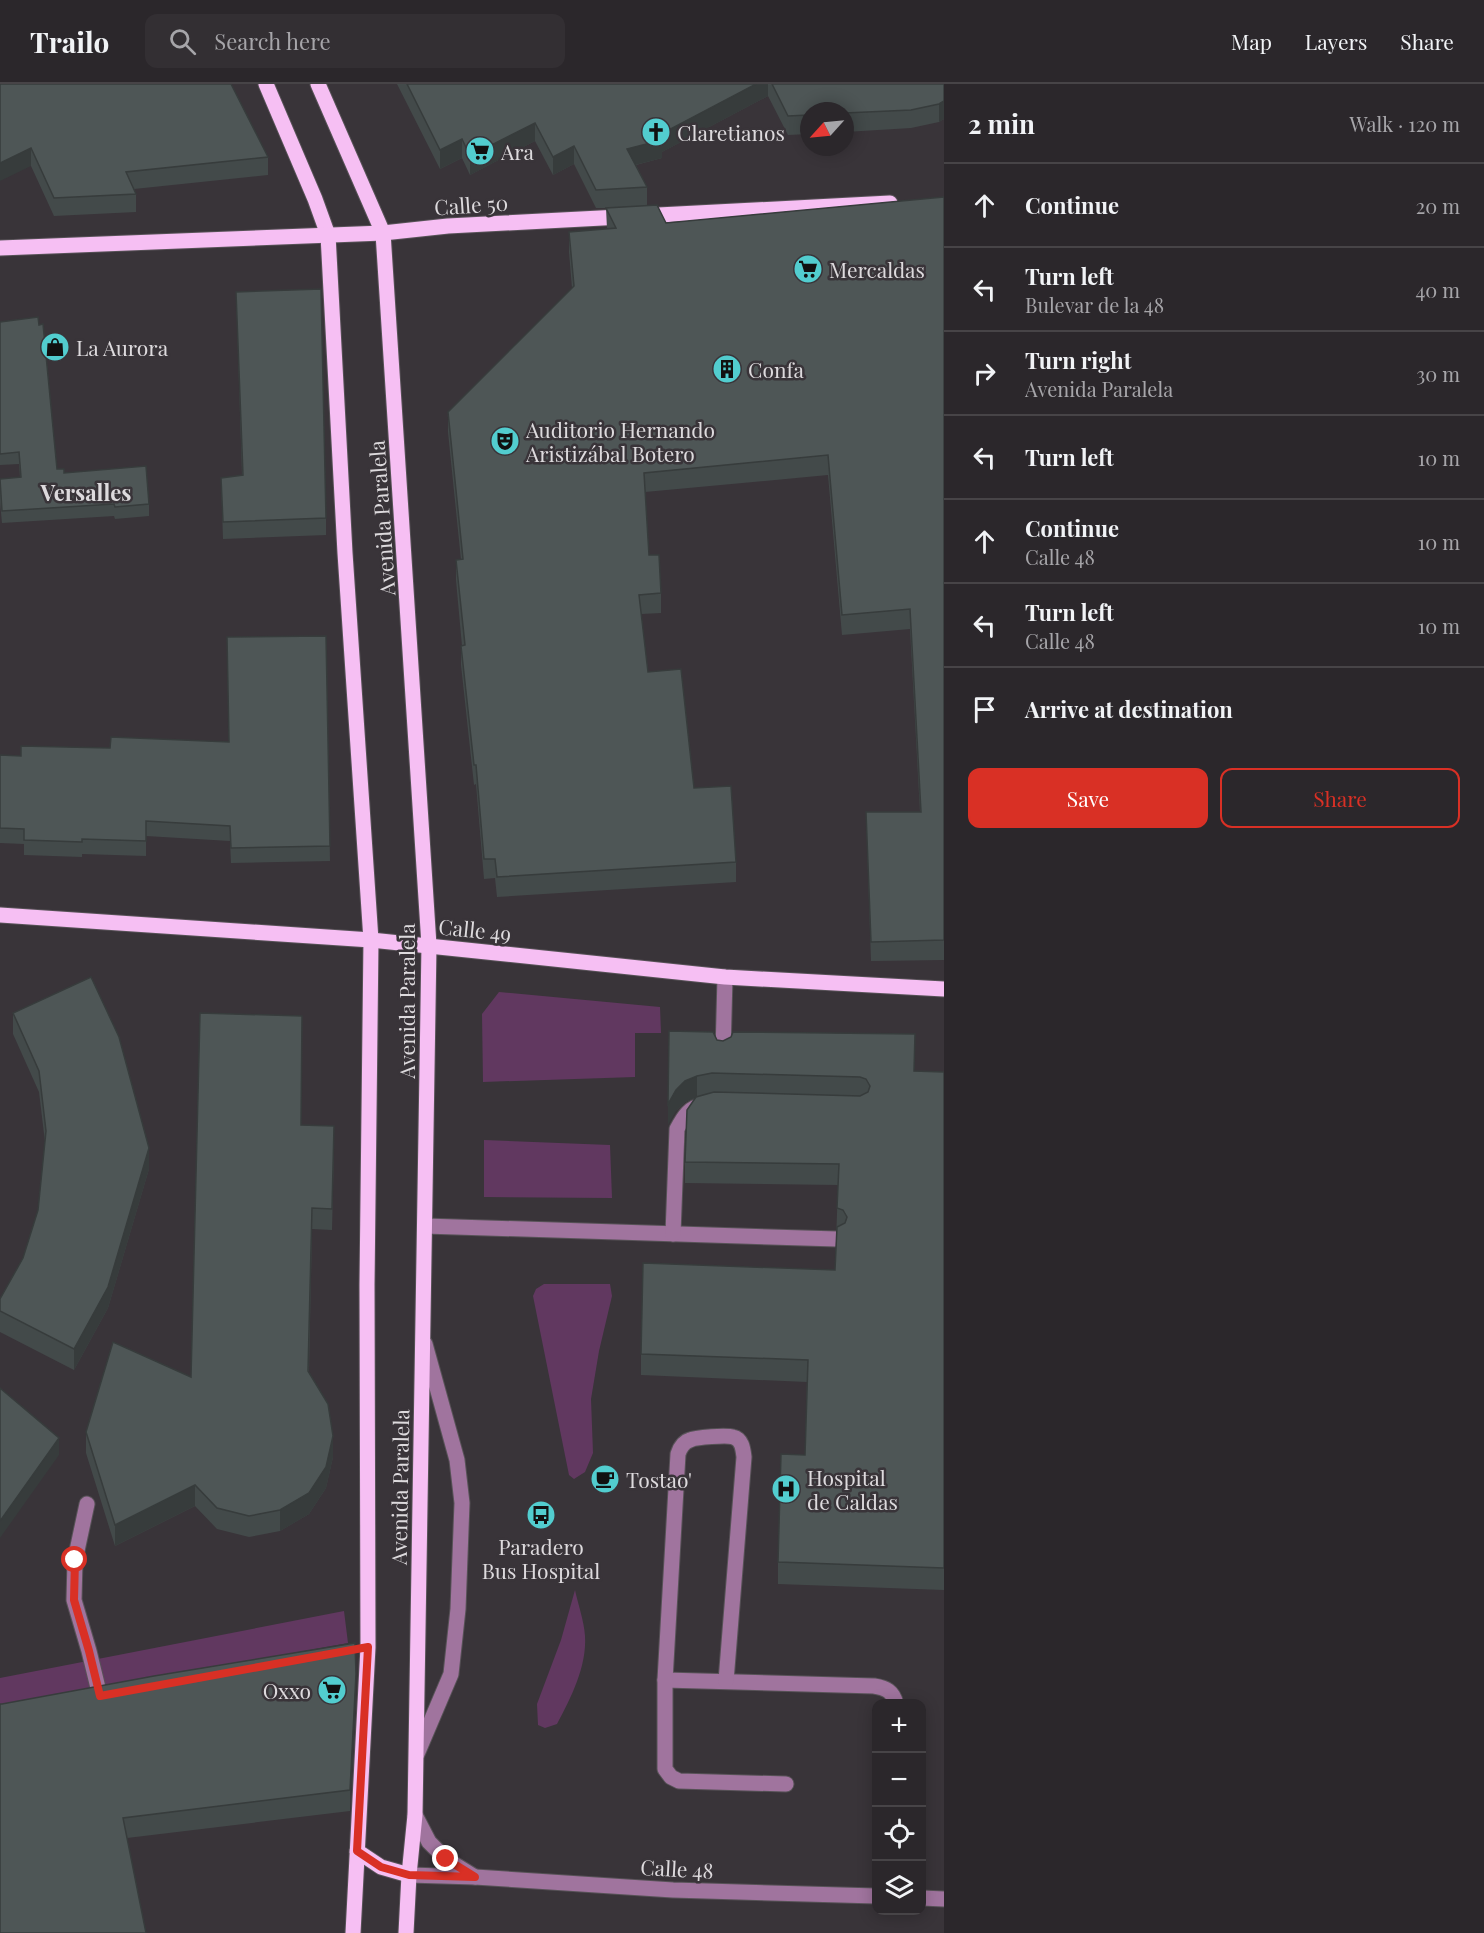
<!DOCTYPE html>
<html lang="en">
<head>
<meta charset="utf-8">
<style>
	body { margin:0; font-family:"Playfair Display",serif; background:#332f33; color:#f1f3f6 }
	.controls { position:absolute; right:18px; bottom:18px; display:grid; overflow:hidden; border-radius:12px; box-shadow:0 3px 15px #0003 }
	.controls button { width:54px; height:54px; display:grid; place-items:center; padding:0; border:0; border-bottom:2px solid #474447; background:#2b272b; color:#f1f3f6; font:30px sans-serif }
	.compass { position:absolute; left:800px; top:18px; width:54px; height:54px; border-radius:50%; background:#2b272b; box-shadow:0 3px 15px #0003; rotate:243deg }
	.stop { position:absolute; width:18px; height:18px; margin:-14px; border:4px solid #d93025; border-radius:50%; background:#fff }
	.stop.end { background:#d93025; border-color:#fff; box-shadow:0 2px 6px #0008 }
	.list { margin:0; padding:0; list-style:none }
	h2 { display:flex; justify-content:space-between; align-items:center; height:78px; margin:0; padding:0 24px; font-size:26px }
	h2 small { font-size:20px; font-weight:400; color:#a6a5a9 }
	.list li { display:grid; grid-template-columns:39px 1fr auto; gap:18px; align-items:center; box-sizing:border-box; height:84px; padding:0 24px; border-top:2px solid #474447 }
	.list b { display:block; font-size:22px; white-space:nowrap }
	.list p { margin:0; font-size:20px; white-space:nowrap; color:#a6a5a9 }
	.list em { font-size:20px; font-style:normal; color:#a6a5a9 }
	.actions { display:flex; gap:12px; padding:18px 24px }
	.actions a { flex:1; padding:14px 0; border:2px solid #d93025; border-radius:12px; text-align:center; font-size:21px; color:#d93025 }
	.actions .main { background:#d93025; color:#fff }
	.icon { flex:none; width:33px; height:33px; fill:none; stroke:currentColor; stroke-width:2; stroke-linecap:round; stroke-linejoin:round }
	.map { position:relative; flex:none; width:944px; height:1849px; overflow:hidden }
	header { display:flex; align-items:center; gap:36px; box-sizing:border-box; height:84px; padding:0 30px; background:#2b272b; border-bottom:2px solid #474447 }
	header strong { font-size:28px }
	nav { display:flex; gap:33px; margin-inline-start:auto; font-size:21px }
	.search { width:420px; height:54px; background:#332f33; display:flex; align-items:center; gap:15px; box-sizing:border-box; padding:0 21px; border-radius:12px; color:#a6a5a9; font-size:22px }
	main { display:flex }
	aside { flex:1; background:#2b272b }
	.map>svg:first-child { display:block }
</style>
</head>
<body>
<header>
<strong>Trailo</strong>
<div class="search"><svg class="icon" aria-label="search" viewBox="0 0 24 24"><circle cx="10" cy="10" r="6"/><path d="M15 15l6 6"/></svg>Search here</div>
<nav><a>Map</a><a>Layers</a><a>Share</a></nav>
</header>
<main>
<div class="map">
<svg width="944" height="1849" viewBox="0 0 944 1849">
	<rect width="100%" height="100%" fill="#393439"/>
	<g fill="#613860">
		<path d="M 499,908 L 660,923 L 661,949 L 635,949 L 635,993 L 483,998 L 482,930 Z"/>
		<path d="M 484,1056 L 610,1061 L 612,1114 L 484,1113 Z"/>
		<path d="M 544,1200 L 610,1200 L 612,1212 L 599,1267 L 591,1315 L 593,1369 L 585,1388 L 574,1395 L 569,1391 L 533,1212 L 536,1205 Z"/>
		<path d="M 575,1506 C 578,1520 584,1537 585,1552 C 587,1582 571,1614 557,1640 L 545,1644 L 538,1641 L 537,1620 L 561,1556 Z"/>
		<path d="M 344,1527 L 348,1559 L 0,1623 L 0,1594 Z"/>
	</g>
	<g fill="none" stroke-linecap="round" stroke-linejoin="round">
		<g stroke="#575257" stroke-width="17">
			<g id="minor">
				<path d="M 723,969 L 725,893"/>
				<path d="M 425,1142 L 837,1155"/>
				<path d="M 673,1150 L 677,1045 C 684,1032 689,1023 704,1021"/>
				<path d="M 87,1420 L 75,1476 L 74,1516 L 89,1567 L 100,1612"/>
				<path d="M 665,1596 L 874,1602 C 886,1604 893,1607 896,1620"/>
				<path d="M 726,1597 L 744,1373 C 743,1365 742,1355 733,1353 C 727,1351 696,1353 690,1356 C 683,1358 680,1364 678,1370 L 665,1596 L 665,1685 L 671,1693 L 679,1697 L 786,1700"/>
				<path d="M 417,1670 L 451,1590 L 458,1525 L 462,1419 L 457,1376 L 425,1260"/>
				<path d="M 415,1731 L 429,1758 L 446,1775 L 475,1793"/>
				<path d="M 409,1791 L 475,1793 L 673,1806 L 876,1812"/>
				<path d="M 922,1814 L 944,1815"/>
			</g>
		</g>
		<g stroke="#575257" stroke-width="17">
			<g id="major">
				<path d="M 266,0 L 315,115 L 328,151 L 345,469 L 371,856 L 367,1201 L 368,1563 L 353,1849"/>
				<path d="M 318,0 L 383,149 L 429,861 L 415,1731 L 409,1791 L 406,1849"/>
				<path d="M 0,164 L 383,149 L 448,142 L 890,119"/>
				<path d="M 0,831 L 371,856 L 725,893 L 944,905"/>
				<path d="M 357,1767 L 381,1783 L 409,1791"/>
			</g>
		</g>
		<use href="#minor" stroke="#a0749e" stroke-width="15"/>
		<use href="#major" stroke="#f6bff3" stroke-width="15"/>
	</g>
	<g fill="#434a4a">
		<path d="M 0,0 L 268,73 L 268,91 L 134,105 L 136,110 L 136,128 L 54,132 L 31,82 Z"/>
		<path d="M 397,0 L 944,0 L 944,35 L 939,38 L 911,44 L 845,48 L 845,27 L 809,27 L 809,50 L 788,51 L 768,12 L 662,68 L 662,74 L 636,81 L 647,103 L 647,122 L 666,139 L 944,113 L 944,876 L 871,877 L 866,728 L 920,728 L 910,545 L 842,551 L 828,391 L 645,408 L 649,471 L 661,509 L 661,529 L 641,530 L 648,588 L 694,704 L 736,778 L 736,798 L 497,813 L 495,794 L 484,795 L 476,700 L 474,701 L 461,581 L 461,562 L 462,562 L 456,496 L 456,476 L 461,476 L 448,348 L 448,328 L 572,204 L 569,168 L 569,148 L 607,145 L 606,124 L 596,124 L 574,80 L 553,91 L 535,57 L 470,91 L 462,74 L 440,85 Z"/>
		<path d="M 236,208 L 326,434 L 326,451 L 223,455 L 221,394 L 242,391 Z"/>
		<path d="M 0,238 L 57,385 L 64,389 L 149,420 L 149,432 L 115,435 L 114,432 L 2,439 L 0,418 L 0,395 L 20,393 L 19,380 L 0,381 Z"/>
		<path d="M 326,552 L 330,777 L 231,779 L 230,757 L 146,752 L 146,772 L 82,770 L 82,773 L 24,771 L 24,760 L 0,759 L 0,671 L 21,672 L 110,664 L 228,658 Z"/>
		<path d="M 13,929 L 149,1085 L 108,1224 L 74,1286 L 0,1248 L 0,1215 L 23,1174 L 38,1126 L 45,1058 L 39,1008 L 13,950 Z"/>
		<path d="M 717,956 L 723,957 L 914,987 L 944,989 L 944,1506 L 778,1500 L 778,1478 L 805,1371 L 807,1298 L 641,1291 L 641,1270 L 835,1186 L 838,1101 L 685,1099 L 685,1078 L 696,1014 L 685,1018 L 676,1027 L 668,1041 Z"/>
		<path d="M 301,1041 L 334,1063 L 332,1146 L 312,1145 L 309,1288 L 333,1373 L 326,1404 L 309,1430 L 280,1447 L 249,1453 L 217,1445 L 195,1422 L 115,1462 L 86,1369 L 86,1348 L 191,1293 Z"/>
		<path d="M 356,1611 L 350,1727 L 127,1754 L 2,1620 Z"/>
	</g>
	<g fill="#373c3c">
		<path d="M 756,0 L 768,0 L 768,12 L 662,68 L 662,74 L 627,83 L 627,65 L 659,51 Z"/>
		<path d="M 944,17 L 944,35 L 939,38 L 939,20 Z"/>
		<path d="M 535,39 L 535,57 L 470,91 L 470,72 Z"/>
		<path d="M 462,55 L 462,74 L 440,85 L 440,66 Z"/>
		<path d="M 574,62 L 574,80 L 553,91 L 553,73 Z"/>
		<path d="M 31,64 L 31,82 L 0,97 L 0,79 Z"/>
		<path d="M 697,992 L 697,1013 L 685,1018 L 676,1027 L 668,1041 L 668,1020 L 676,1006 L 685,997 Z"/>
		<path d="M 149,1064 L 149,1085 L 108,1224 L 74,1286 L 74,1265 Z"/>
		<path d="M 333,1352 L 333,1373 L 326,1404 L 309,1430 L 280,1447 L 280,1426 Z"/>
		<path d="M 59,1354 L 59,1371 L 0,1454 L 0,1437 Z"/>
		<path d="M 195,1401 L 195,1422 L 115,1462 L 115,1441 Z"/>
		<path d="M 356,1590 L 356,1611 L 350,1727 L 350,1706 Z"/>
	</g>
	<g fill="#4e5656" stroke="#373c3c" stroke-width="1.5">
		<path d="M 0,0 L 231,0 L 268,73 L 126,88 L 136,110 L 54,114 L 31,64 L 0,79 Z"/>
		<path d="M 407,0 L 756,0 L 659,51 L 662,56 L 627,65 L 647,103 L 596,106 L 574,62 L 553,73 L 535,39 L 470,72 L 462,55 L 440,66 Z"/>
		<path d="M 772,0 L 944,0 L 944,17 L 939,20 L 911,26 L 845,29 L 845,27 L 809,27 L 809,31 L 788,32 Z"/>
		<path d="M 944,113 L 944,856 L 871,858 L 866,728 L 921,728 L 910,525 L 842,531 L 828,371 L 644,389 L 649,471 L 659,471 L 661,509 L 639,511 L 648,588 L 681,585 L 694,704 L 731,702 L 736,778 L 497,793 L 495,775 L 484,775 L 476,681 L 474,681 L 461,562 L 465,561 L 456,476 L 463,475 L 448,328 L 574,202 L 569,148 L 616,144 L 606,124 L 657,121 L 666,139 Z"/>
		<path d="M 321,205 L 326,434 L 223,438 L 221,394 L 243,391 L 236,208 Z"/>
		<path d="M 38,233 L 39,241 L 43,240 L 57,385 L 64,385 L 64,389 L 146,382 L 149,420 L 115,423 L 114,420 L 2,427 L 0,395 L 21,393 L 19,368 L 0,370 L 0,238 Z"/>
		<path d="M 326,552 L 330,762 L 231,764 L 230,742 L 146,737 L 146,757 L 82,755 L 82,758 L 24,756 L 24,745 L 0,744 L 0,671 L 21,672 L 21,662 L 110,664 L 111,653 L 229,658 L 227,553 Z"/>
		<path d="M 91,893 L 119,953 L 149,1064 L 108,1203 L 74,1265 L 0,1227 L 0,1215 L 23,1174 L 38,1126 L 46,1047 L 39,987 L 13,929 Z"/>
		<path d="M 200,929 L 302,932 L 301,1041 L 334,1042 L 332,1125 L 312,1124 L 308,1287 L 328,1320 L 333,1352 L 326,1383 L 309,1409 L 280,1426 L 249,1432 L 217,1424 L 195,1401 L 115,1441 L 86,1348 L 113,1258 L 191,1293 Z"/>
		<path d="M 669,947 L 713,948 L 717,956 L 723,957 L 731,953 L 733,948 L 915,950 L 914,987 L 944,988 L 944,1484 L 778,1478 L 781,1370 L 805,1371 L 808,1276 L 641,1270 L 643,1179 L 835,1186 L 837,1143 L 845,1139 L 847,1133 L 843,1126 L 837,1124 L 839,1080 L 685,1078 L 687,1026 L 696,1013 L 714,1008 L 860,1012 L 868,1008 L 870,1002 L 866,995 L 860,993 L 712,989 L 697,992 L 685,997 L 676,1006 L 668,1020 Z"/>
		<path d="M 0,1304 L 59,1354 L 0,1437 Z"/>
		<path d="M 355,1559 L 356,1590 L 350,1706 L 123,1734 L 146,1849 L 0,1849 L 0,1620 L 2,1620 L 154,1592 Z"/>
	</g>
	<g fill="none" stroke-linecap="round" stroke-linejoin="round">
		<path stroke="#d93025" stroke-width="8" d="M 75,1476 L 74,1516 L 89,1567 L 100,1612 L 368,1563 L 357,1767 L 381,1783 L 409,1791 L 475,1793 L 446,1775"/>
	</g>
	<defs>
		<g id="church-disc" transform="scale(1.5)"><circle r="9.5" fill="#52cdcf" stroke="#393439"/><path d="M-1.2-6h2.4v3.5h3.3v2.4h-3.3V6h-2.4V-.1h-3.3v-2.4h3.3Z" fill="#111"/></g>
		<g id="supermarket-disc" transform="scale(1.5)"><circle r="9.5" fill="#52cdcf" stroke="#393439"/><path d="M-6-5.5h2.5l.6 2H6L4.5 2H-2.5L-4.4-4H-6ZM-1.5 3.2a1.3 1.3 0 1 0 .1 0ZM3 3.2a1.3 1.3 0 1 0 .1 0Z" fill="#111"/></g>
		<g id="shop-disc" transform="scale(1.5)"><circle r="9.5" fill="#52cdcf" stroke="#393439"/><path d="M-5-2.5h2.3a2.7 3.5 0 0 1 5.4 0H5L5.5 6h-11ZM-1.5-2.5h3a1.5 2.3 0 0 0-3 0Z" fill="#111"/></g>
		<g id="building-disc" transform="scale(1.5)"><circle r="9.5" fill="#52cdcf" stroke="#393439"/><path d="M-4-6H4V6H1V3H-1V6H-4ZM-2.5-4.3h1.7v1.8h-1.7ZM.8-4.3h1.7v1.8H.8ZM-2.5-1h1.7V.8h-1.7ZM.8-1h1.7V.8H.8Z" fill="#111"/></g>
		<g id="theatre-disc" transform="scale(1.5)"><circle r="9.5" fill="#52cdcf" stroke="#393439"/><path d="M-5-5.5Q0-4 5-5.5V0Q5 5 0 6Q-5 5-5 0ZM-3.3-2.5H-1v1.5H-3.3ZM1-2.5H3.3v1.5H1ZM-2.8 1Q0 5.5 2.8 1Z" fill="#111"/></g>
		<g id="cafe-disc" transform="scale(1.5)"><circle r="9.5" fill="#52cdcf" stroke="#393439"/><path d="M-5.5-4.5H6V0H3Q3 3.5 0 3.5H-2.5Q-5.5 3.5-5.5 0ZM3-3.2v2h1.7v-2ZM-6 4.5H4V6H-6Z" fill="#111"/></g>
		<g id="hospital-disc" transform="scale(1.5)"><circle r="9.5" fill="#52cdcf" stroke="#393439"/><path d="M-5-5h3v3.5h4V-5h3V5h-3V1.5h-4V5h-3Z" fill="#111"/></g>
		<g id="bus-disc" transform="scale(1.5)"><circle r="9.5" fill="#52cdcf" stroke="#393439"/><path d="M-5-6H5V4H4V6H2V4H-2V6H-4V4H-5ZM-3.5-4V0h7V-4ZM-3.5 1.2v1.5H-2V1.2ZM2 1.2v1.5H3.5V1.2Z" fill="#111"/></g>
	</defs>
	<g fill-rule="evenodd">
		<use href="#church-disc" x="656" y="48"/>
		<use href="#supermarket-disc" x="480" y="67"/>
		<use href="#supermarket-disc" x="808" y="185"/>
		<use href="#shop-disc" x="55" y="263"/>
		<use href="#building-disc" x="727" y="285"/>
		<use href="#theatre-disc" x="505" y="357"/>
		<use href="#cafe-disc" x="605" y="1395"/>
		<use href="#hospital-disc" x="786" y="1405"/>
		<use href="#bus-disc" x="541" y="1431"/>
		<use href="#supermarket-disc" x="332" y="1606"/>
	</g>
	<g text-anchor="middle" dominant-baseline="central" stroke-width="5" stroke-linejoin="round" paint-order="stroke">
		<g font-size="21" fill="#dddadd" stroke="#393439" text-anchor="start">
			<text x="677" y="48">Claretianos</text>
			<text x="501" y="67">Ara</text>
			<text x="829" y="185">Mercaldas</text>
			<text x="76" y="263">La Aurora</text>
			<text x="748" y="285">Confa</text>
			<text x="526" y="345">Auditorio Hernando<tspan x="526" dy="24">Aristizábal Botero</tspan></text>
			<text x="807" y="1393">Hospital<tspan x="807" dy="24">de Caldas</tspan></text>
			<text x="626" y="1395">Tostao'</text>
			<text x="541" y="1462" text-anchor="middle">Paradero<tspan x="541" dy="24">Bus Hospital</tspan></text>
			<text x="311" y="1606" text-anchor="end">Oxxo</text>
		</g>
		<g font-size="21" fill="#dddadd" stroke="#393439">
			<text transform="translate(471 120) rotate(-4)">Calle 50</text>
			<text transform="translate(381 434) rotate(-94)">Avenida Paralela</text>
			<text transform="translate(475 845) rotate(6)">Calle 49</text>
			<text transform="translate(406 917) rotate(-90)">Avenida Paralela</text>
			<text transform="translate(399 1403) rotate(-89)">Avenida Paralela</text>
			<text transform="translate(677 1784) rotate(3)">Calle 48</text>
		</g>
		<g font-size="22" font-weight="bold" fill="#dddadd" stroke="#393439">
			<text x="86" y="408">Versalles</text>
		</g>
	</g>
</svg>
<div class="controls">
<button>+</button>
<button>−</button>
<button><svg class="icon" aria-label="locate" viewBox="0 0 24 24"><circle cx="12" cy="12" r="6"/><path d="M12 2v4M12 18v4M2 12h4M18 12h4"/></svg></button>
<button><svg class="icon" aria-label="layers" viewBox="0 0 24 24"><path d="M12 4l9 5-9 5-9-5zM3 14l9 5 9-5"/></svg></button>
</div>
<svg class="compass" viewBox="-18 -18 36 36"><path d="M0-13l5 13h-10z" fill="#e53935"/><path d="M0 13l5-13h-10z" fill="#a6a5a9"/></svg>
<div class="stop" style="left:75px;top:1476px"></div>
<div class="stop end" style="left:446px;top:1775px"></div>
</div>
<aside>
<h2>2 min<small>Walk · 120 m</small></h2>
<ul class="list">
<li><svg class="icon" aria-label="ahead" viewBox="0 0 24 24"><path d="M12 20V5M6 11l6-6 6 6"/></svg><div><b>Continue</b></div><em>20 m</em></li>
<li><svg class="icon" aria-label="left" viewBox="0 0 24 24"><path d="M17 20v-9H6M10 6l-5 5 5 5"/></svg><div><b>Turn left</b><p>Bulevar de la 48</p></div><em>40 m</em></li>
<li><svg class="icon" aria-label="right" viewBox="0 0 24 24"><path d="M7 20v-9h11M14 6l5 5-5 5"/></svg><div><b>Turn right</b><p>Avenida Paralela</p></div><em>30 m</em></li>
<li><svg class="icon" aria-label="left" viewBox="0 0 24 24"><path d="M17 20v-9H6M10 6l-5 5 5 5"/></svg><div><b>Turn left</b></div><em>10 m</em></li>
<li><svg class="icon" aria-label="ahead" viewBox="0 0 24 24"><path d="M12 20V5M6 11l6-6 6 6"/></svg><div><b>Continue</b><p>Calle 48</p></div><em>10 m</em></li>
<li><svg class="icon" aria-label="left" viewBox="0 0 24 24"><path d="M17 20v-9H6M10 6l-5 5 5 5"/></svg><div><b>Turn left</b><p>Calle 48</p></div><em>10 m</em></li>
<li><svg class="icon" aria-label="arrive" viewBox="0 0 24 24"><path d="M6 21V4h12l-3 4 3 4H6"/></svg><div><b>Arrive at destination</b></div></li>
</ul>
<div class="actions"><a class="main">Save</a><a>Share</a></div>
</aside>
</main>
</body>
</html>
